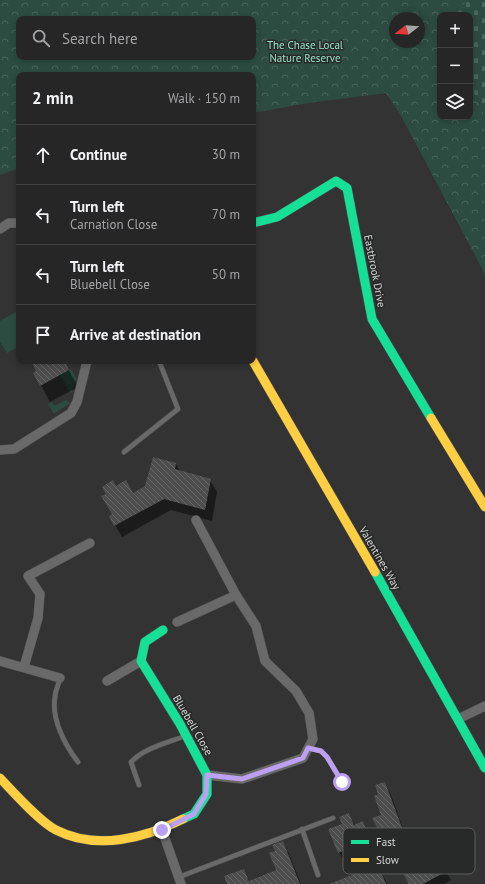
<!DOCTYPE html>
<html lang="en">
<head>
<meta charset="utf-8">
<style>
	body { margin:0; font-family:"PT Sans",sans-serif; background:#2e2e2e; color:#f1f3f6 }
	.controls { position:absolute; right:12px; top:12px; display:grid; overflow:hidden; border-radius:8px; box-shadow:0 2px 6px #0003 }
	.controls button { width:36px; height:36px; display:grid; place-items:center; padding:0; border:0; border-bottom:1px solid #424343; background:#262626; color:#f1f3f6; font:20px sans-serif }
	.compass { position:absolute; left:389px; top:12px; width:36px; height:36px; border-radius:50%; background:#262626; box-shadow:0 2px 6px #0003; rotate:253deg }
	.stop { position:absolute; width:12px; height:12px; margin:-9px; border:3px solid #bca0f2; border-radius:50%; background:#fff }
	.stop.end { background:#bca0f2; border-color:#fff; box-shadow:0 1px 4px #0008 }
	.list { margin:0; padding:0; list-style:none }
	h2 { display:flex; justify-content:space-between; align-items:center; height:52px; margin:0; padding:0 16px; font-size:17px }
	h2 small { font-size:13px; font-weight:400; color:#a4a5a7 }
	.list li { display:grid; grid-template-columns:26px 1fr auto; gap:12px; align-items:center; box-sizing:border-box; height:60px; padding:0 16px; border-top:1px solid #424343 }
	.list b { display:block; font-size:15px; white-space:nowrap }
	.list p { margin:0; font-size:13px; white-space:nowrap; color:#a4a5a7 }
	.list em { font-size:13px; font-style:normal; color:#a4a5a7 }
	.icon { flex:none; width:22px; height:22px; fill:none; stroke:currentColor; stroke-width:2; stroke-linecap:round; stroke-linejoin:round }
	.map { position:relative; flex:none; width:485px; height:884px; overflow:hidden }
	.search { position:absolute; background:#262626; box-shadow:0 2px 6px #0003; left:16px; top:16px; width:240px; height:44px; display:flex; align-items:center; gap:10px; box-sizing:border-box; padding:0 14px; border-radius:8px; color:#a4a5a7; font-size:15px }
	.panel { position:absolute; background:#262626; box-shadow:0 2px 6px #0003; left:16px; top:72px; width:240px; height:292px; border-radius:8px }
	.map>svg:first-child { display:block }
</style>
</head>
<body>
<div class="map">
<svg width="485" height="884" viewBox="0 0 485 884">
	<defs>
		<pattern id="cemetery-stones" width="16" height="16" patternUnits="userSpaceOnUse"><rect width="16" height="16" fill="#2c4c41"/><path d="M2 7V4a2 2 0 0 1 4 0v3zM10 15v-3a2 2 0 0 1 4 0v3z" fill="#4a655c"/></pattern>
		<pattern id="park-crowns" width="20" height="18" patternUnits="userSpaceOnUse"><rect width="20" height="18" fill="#2c4c41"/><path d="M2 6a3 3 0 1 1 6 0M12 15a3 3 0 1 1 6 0" fill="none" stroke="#4a655c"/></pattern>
		<pattern id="building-back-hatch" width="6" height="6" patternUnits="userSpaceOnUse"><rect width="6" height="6" fill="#4d4d4d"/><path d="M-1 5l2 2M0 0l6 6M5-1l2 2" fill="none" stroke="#666"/></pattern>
	</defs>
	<rect width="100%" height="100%" fill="#333"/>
	<g fill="#2c4c41">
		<path d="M 19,310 L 19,346 L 7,353 L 0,342 L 0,321 Z"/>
		<path d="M 71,369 L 76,378 L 71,394 L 60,375 Z"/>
		<path d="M 66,400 L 70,403 L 54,414 L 48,404 L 52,402 L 54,406 Z"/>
	</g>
	<path fill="url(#cemetery-stones)" d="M 469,0 L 485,0 L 485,116 L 470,85 L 470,15 L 449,15 Z"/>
	<path fill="url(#park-crowns)" fill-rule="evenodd" d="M 0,0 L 469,0 L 449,15 L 440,15 L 440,117 L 470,117 L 470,85 L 485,116 L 485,274 L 400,114 L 386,93 L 308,103 L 253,113 L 253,75 L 19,75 L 19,168 L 0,175 ZM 395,18 L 419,18 L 419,42 L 395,42 ZM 19,19 L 253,19 L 253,57 L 19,57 Z"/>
	<g fill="#0007">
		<path d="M 32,361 L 46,361 L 49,366 L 58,361 L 64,361 L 78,387 L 50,402 L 41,385 L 38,372 Z"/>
		<path d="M 176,464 L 180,472 L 210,480 L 217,492 L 212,521 L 171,510 L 122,537 L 110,516 L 113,515 L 116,487 L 133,494 L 146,487 Z"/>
		<path d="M 385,783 L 391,795 L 408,842 L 402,844 L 403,849 L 395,851 L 391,843 L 388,844 L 381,832 L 382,815 L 380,794 Z"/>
		<path d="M 349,815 L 355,825 L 362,822 L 369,834 L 374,849 L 366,852 L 372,867 L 378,865 L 387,884 L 329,884 L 358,873 L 354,861 L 346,864 L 339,852 L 343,825 Z"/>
		<path d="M 427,837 L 451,880 L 444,884 L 410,884 Z"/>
		<path d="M 283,842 L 289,854 L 301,884 L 228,884 L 243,870 L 250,881 L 277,871 L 276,851 Z"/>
	</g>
	<g fill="url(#building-back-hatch)">
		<path d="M 31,361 L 47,361 L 49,365 L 56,361 L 65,361 L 69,370 L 40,386 L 33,373 L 36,371 Z"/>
		<path d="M 153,457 L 176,463 L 175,469 L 211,479 L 205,510 L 164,499 L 114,526 L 109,516 L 112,514 L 101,496 L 106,494 L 102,487 L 113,480 L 116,486 L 126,480 L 133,493 L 145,486 Z"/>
		<path d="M 385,782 L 403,830 L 396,833 L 397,837 L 388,840 L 385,831 L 380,833 L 372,818 L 381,815 L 374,796 L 378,794 L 375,785 Z"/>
		<path d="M 349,813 L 354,825 L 363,821 L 369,837 L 360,840 L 370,867 L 378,864 L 386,884 L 329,884 L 357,873 L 348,849 L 338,853 L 328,829 L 342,824 L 339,817 Z"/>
		<path d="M 428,836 L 447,871 L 423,884 L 409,884 L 393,856 Z"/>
		<path d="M 283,841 L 300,884 L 227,884 L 224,876 L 244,869 L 249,881 L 276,870 L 269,853 L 275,851 L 272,845 Z"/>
	</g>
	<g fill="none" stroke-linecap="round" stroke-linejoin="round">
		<g stroke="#4f5050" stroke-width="5.5">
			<g id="lane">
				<path d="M 124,452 L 178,409 L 159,361"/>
				<path d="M 60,678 C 59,684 55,691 55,697 C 51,719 65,745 78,762"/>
				<path d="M 308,748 L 321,751 L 327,757 L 342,782"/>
				<path d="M 139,785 L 131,762 C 144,748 167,743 185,736"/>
				<path d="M 302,829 L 318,875"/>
				<path d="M 179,877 L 333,818"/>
			</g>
		</g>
		<g stroke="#4f5050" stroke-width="10">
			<g id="street">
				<path d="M 0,229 L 9,223 L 19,223"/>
				<path d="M 0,450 L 14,449 L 71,413 L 77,402 L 87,361"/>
				<path d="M 196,520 L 236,595 L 256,626 L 265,661 L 296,691 L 309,713 L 313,739 L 303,758 L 242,779 L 207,775"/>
				<path d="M 177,622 L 236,595"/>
				<path d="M 0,661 L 60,678"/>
				<path d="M 24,667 L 38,618 L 40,594 L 28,576 L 90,543"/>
				<path d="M 107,681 L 141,661"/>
				<path d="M 458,719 L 485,706"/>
				<path d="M 162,830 L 181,884"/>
			</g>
		</g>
		<g stroke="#4f5050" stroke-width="10">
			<g id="fast">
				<path d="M 253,223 L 277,217 L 336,181 L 347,188 L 372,319 L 431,418"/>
				<path d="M 375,572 L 485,768"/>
				<path d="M 163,630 L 145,642 L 141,661 L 180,724 L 207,775 L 207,794 L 194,814 L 183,819"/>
			</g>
		</g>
		<g stroke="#4f5050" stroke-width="10">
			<g id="slow">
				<path d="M 253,361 L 375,572"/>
				<path d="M 431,418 L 485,507"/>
				<path d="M 0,778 C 14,793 39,821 56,830 C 97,851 145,838 183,819"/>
			</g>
		</g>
		<use href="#lane" stroke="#696969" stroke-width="4.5"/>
		<use href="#street" stroke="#696969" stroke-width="9"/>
		<use href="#fast" stroke="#16e098" stroke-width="9"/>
		<use href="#slow" stroke="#ffcf43" stroke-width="9"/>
	</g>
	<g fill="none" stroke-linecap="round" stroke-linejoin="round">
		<path stroke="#bca0f2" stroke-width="5" d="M 162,830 L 194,814 L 206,794 L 207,775 L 242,779 L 303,758 L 308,748 L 321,751 L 327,757 L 342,782"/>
	</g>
	<g text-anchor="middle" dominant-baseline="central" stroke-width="3" stroke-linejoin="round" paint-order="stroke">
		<g font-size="11" fill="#96e3c5" stroke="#282a29">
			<text x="305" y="45">The Chase Local<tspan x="305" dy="13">Nature Reserve</tspan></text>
		</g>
		<g font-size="11" fill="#d5d6d6" stroke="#282a29">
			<text transform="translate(375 271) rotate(79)">Eastbrook Drive</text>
			<text transform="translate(380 558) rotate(60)">Valentines Way</text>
			<text transform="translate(193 725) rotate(60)">Bluebell Close</text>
		</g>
	</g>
	<rect x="343" y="828" width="132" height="46" rx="6" fill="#282a29" stroke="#5c5e5d" stroke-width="1"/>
	<rect x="351" y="840" width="18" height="4" fill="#16e098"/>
	<rect x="351" y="858" width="18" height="4" fill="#ffcf43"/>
	<g font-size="11" fill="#d5d6d6">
		<text x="376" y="846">Fast</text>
		<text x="376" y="864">Slow</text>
	</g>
</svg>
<div class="controls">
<button>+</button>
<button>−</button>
<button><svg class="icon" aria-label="layers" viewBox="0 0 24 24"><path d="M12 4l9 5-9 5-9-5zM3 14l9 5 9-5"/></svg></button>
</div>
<svg class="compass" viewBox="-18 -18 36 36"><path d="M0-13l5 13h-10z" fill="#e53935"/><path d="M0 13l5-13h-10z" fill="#a4a5a7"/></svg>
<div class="stop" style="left:342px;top:782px"></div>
<div class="stop end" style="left:162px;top:830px"></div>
<div class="search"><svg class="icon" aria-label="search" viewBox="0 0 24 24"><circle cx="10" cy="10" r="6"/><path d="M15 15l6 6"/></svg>Search here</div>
<section class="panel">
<h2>2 min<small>Walk · 150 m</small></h2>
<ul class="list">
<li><svg class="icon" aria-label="ahead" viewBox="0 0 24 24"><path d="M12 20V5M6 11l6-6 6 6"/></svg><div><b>Continue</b></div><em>30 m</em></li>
<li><svg class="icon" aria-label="left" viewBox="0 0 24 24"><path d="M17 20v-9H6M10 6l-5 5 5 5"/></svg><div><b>Turn left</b><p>Carnation Close</p></div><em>70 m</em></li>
<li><svg class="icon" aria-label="left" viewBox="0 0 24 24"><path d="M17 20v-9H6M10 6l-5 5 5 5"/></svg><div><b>Turn left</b><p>Bluebell Close</p></div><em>50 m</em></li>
<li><svg class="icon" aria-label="arrive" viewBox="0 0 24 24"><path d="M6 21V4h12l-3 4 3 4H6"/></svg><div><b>Arrive at destination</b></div></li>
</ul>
</section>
</div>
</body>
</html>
